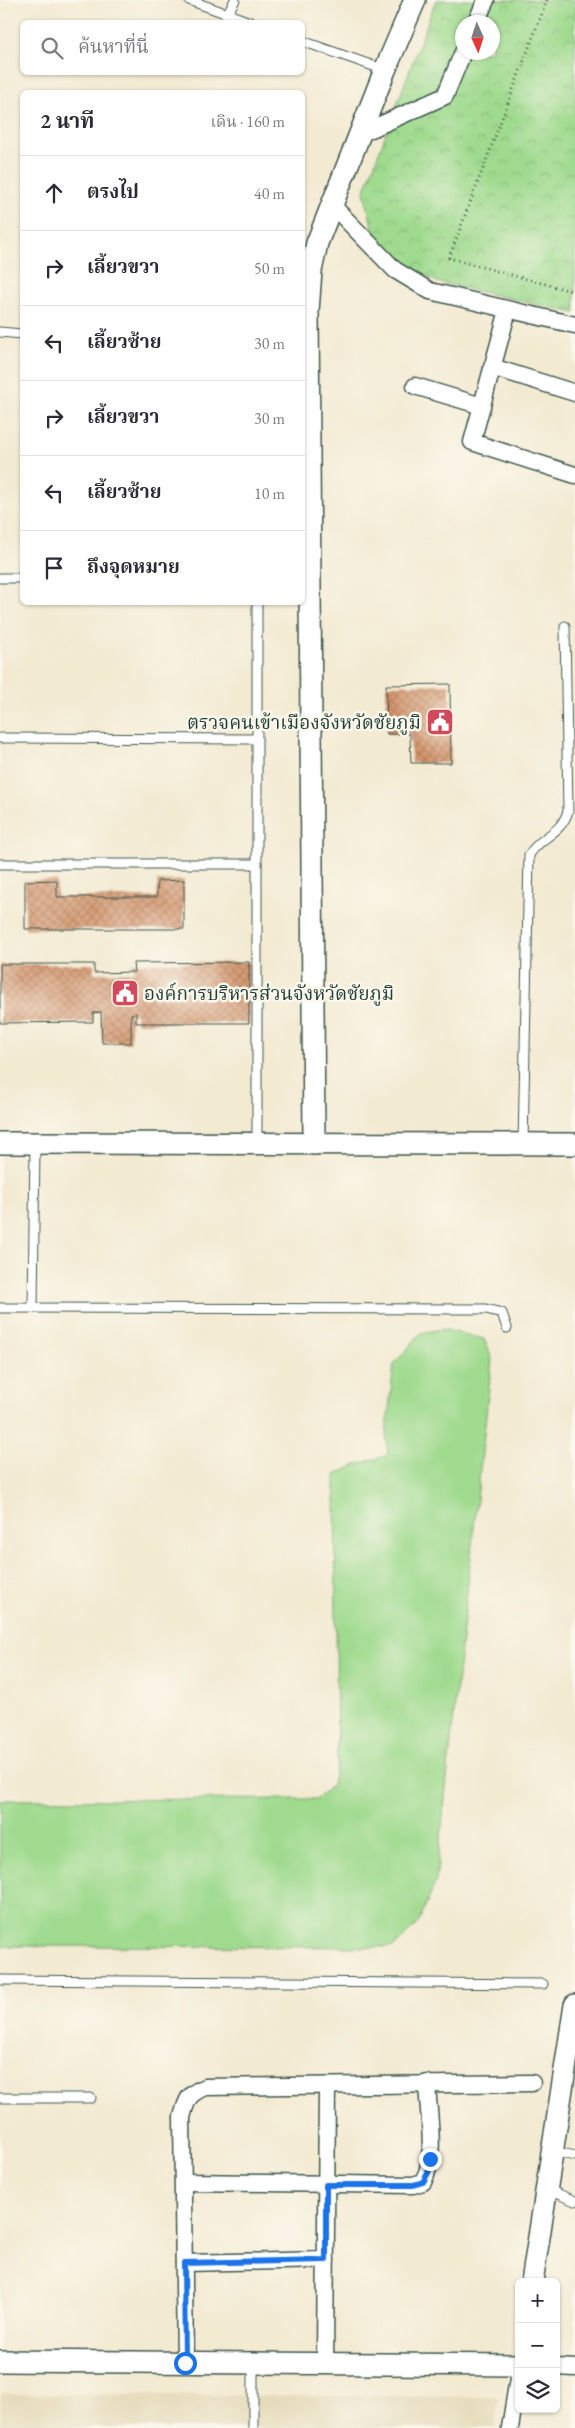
<!DOCTYPE html>
<html lang="th">
<head>
<meta charset="utf-8">
<style>
	body { margin:0; font-family:"EB Garamond","Noto Serif Thai",serif; background:#f7f7f7; color:#2b2b33 }
	.controls { position:absolute; right:15px; bottom:15px; display:grid; overflow:hidden; border-radius:8px; box-shadow:0 1px 4px #0004 }
	.controls button { width:45px; height:45px; display:grid; place-items:center; padding:0; border:0; border-bottom:1px solid #e1e1e2; background:#fff; color:#2b2b33; font:25px sans-serif }
	.compass { position:absolute; left:455px; top:15px; width:45px; height:45px; border-radius:50%; background:#fff; box-shadow:0 1px 4px #0004; rotate:177deg }
	.stop { position:absolute; width:15px; height:15px; margin:-11px; border:4px solid #1a73e8; border-radius:50%; background:#fff }
	.stop.end { background:#1a73e8; border-color:#fff; box-shadow:0 1px 5px #0008 }
	.list { margin:0; padding:0; list-style:none }
	h2 { display:flex; justify-content:space-between; align-items:center; height:65px; margin:0; padding:0 20px; font-size:21px }
	h2 small { font-size:16px; font-weight:400; color:#7c7c81 }
	.list li { display:grid; grid-template-columns:32px 1fr auto; gap:15px; align-items:center; box-sizing:border-box; height:75px; padding:0 20px; border-top:1px solid #e1e1e2 }
	.list b { display:block; font-size:19px; white-space:nowrap }
	.list em { font-size:16px; font-style:normal; color:#7c7c81 }
	.icon { flex:none; width:28px; height:28px; fill:none; stroke:currentColor; stroke-width:2; stroke-linecap:round; stroke-linejoin:round }
	.map { position:relative; flex:none; width:575px; height:2428px; overflow:hidden }
	.search { position:absolute; background:#fff; box-shadow:0 1px 4px #0004; left:20px; top:20px; width:285px; height:55px; display:flex; align-items:center; gap:12px; box-sizing:border-box; padding:0 18px; border-radius:8px; color:#7c7c81; font-size:19px }
	.panel { position:absolute; background:#fff; box-shadow:0 1px 4px #0004; left:20px; top:90px; width:285px; height:515px; border-radius:8px }
	.map>svg:first-child { display:block }
</style>
</head>
<body>
<div class="map">
<svg width="575" height="2428" viewBox="0 0 575 2428">
	<defs>
		<pattern id="park-crowns" width="20" height="18" patternUnits="userSpaceOnUse" patternTransform="scale(1.25)"><rect width="20" height="18" fill="#9fda8e"/><path d="M2 6a3 3 0 1 1 6 0M12 15a3 3 0 1 1 6 0" fill="none" stroke="#88bc7b"/></pattern>
		<pattern id="building-cross-hatch" width="8" height="8" patternUnits="userSpaceOnUse" patternTransform="scale(1.25)"><rect width="8" height="8" fill="#d5946c"/><path d="M0 0l8 8M0 8l8-8" fill="none" stroke="#ac7a5a"/></pattern>
	</defs>
	<rect width="100%" height="100%" fill="#fbf7ec"/>
	<filter id="ink" filterUnits="userSpaceOnUse"><feTurbulence type="fractalNoise" baseFrequency=".02" numOctaves="2"/><feDisplacementMap in="SourceGraphic" scale="10" xChannelSelector="R" yChannelSelector="G"/><feConvolveMatrix kernelMatrix="1 2 1 2 8 2 1 2 1" color-interpolation-filters="sRGB"/></filter>
	<filter id="wash" filterUnits="userSpaceOnUse"><feTurbulence type="fractalNoise" baseFrequency=".0096" numOctaves="4" result="noise"/><feDisplacementMap in="SourceGraphic" scale="20" xChannelSelector="R" yChannelSelector="G"/><feGaussianBlur stdDeviation="1.12" result="paint"/><feColorMatrix in="noise" values="0 0 0 0 0 0 0 0 0 0 0 0 0 0 0 0 0 1.4 0 .05"/><feComposite in="paint" operator="in"/></filter>
	<g filter="url(#wash)">
		<rect width="100%" height="100%" fill="#f3ead2"/>
		<path fill="#e5daba" d="M 0,2394 L 499,2397 L 494,2428 L 0,2428 Z"/>
		<path fill="#9fda8e" stroke="#5f8c61" d="M 442,1329 L 484,1339 L 492,1359 L 436,1881 L 418,1923 L 394,1947 L 0,1946 L 0,1800 L 315,1799 L 331,1787 L 337,1767 L 335,1475 L 356,1465 L 388,1455 L 386,1435 L 394,1364 L 421,1333 Z"/>
		<path fill="url(#park-crowns)" stroke="#5f8c61" fill-rule="evenodd" d="M 436,0 L 575,0 L 575,313 L 437,282 L 404,263 L 375,238 L 364,192 ZM 462,22 L 492,22 L 492,52 L 462,52 Z"/>
		<g id="blocks">
			<g fill="url(#building-cross-hatch)">
				<path d="M 450,684 L 451,763 L 411,763 L 410,734 L 387,734 L 386,685 Z"/>
				<path d="M 57,880 L 57,897 L 157,897 L 157,881 L 184,880 L 184,929 L 25,929 L 25,881 Z"/>
				<path d="M 249,962 L 249,1023 L 136,1023 L 136,1013 L 131,1014 L 131,1043 L 102,1043 L 101,1012 L 93,1013 L 93,1022 L 0,1023 L 0,964 L 94,964 L 94,973 L 134,972 L 133,963 Z"/>
			</g>
		</g>
	</g>
	<g filter="url(#ink)">
		<use href="#blocks" fill-opacity="0" stroke="#3f574c" stroke-width="1"/>
		<g fill="none" stroke-linecap="round" stroke-linejoin="round">
			<g stroke="#3f574c" stroke-width="11">
				<g id="service">
					<path d="M 189,0 L 250,22"/>
					<path d="M 227,14 L 235,0"/>
					<path d="M 302,41 L 385,70"/>
					<path d="M 0,332 L 22,334"/>
					<path d="M 0,578 L 22,578"/>
					<path d="M 257,602 L 257,1144"/>
					<path d="M 0,738 L 257,739"/>
					<path d="M 0,864 L 257,864"/>
					<path d="M 523,1144 L 529,855 C 541,835 561,835 568,811 L 565,626"/>
					<path d="M 0,1308 L 486,1309 L 502,1313 L 507,1328"/>
					<path d="M 33,1308 L 35,1144"/>
					<path d="M 0,1980 L 543,1984"/>
					<path d="M 0,2098 L 91,2098"/>
					<path d="M 552,2151 L 575,2156"/>
					<path d="M 546,2189 L 575,2201"/>
					<path d="M 253,2428 L 253,2363"/>
				</g>
			</g>
			<g stroke="#3f574c" stroke-width="19">
				<g id="minor">
					<path d="M 476,22 L 486,0"/>
					<path d="M 360,134 L 445,96 L 463,52"/>
					<path d="M 332,205 L 395,270 L 430,291 L 575,325"/>
					<path d="M 508,310 L 472,442 L 575,475"/>
					<path d="M 492,367 L 575,393"/>
					<path d="M 415,386 L 482,406"/>
					<path d="M 184,2182 L 413,2185 L 423,2182 C 437,2157 428,2112 427,2083"/>
					<path d="M 184,2263 L 326,2260"/>
					<path d="M 185,2363 L 182,2117 C 187,2099 188,2094 205,2087 L 532,2083"/>
					<path d="M 325,2364 L 327,2086"/>
					<path d="M 556,2367 L 575,2368"/>
					<path d="M 510,2428 L 519,2372"/>
				</g>
			</g>
			<g stroke="#3f574c" stroke-width="24">
				<g id="tertiary">
					<path d="M 0,1143 L 575,1144"/>
					<path d="M 314,1144 L 308,311 L 311,271 L 317,243 L 385,70 L 415,0"/>
					<path d="M 532,2282 L 575,2005"/>
					<path d="M 0,2361 L 519,2365"/>
				</g>
			</g>
			<path stroke="#3f574c" stroke-width="3" stroke-dasharray="1 4" stroke-linecap="butt" d="M 547,0 L 449,258 L 575,292"/>
			<use href="#service" stroke="#fff" stroke-width="9"/>
			<use href="#minor" stroke="#fff" stroke-width="16"/>
			<use href="#tertiary" stroke="#fff" stroke-width="21"/>
		</g>
	</g>
	<g fill="none" stroke-linecap="round" stroke-linejoin="round" filter="url(#ink)">
		<path stroke="#1a73e8" stroke-width="6" d="M 185,2363 L 184,2263 L 326,2260 L 326,2185 L 413,2185 L 423,2182 L 428,2173 L 430,2159"/>
	</g>
	<defs>
		<g id="civic-square" transform="scale(1.4375)"><rect x="-9" y="-9" width="18" height="18" rx="4" fill="#d1495b" stroke="#fbf7ec"/><path d="M-.6-6.5H3V-4.5H.6V-3L4-1V1h2V6H-6V1h2V-1L-.6-3ZM-1.2 2.5V6h2.4V2.5Z" fill="#fff"/></g>
	</defs>
	<g fill-rule="evenodd">
		<use href="#civic-square" x="440" y="722"/>
		<use href="#civic-square" x="125" y="993"/>
	</g>
	<g text-anchor="middle" dominant-baseline="central" stroke-width="5" stroke-linejoin="round" paint-order="stroke">
		<g font-size="19" fill="#1f3d34" stroke="#fbf7ec" text-anchor="end">
			<text x="421" y="722">ตรวจคนเข้าเมืองจังหวัดชัยภูมิ</text>
			<text x="144" y="993" text-anchor="start">องค์การบริหารส่วนจังหวัดชัยภูมิ</text>
		</g>
	</g>
</svg>
<div class="controls">
<button>+</button>
<button>−</button>
<button><svg class="icon" aria-label="layers" viewBox="0 0 24 24"><path d="M12 4l9 5-9 5-9-5zM3 14l9 5 9-5"/></svg></button>
</div>
<svg class="compass" viewBox="-18 -18 36 36"><path d="M0-13l5 13h-10z" fill="#e53935"/><path d="M0 13l5-13h-10z" fill="#7c7c81"/></svg>
<div class="stop" style="left:185px;top:2363px"></div>
<div class="stop end" style="left:430px;top:2159px"></div>
<div class="search"><svg class="icon" aria-label="search" viewBox="0 0 24 24"><circle cx="10" cy="10" r="6"/><path d="M15 15l6 6"/></svg>ค้นหาที่นี่</div>
<section class="panel">
<h2>2 นาที<small>เดิน · 160 m</small></h2>
<ul class="list">
<li><svg class="icon" aria-label="ahead" viewBox="0 0 24 24"><path d="M12 20V5M6 11l6-6 6 6"/></svg><div><b>ตรงไป</b></div><em>40 m</em></li>
<li><svg class="icon" aria-label="right" viewBox="0 0 24 24"><path d="M7 20v-9h11M14 6l5 5-5 5"/></svg><div><b>เลี้ยวขวา</b></div><em>50 m</em></li>
<li><svg class="icon" aria-label="left" viewBox="0 0 24 24"><path d="M17 20v-9H6M10 6l-5 5 5 5"/></svg><div><b>เลี้ยวซ้าย</b></div><em>30 m</em></li>
<li><svg class="icon" aria-label="right" viewBox="0 0 24 24"><path d="M7 20v-9h11M14 6l5 5-5 5"/></svg><div><b>เลี้ยวขวา</b></div><em>30 m</em></li>
<li><svg class="icon" aria-label="left" viewBox="0 0 24 24"><path d="M17 20v-9H6M10 6l-5 5 5 5"/></svg><div><b>เลี้ยวซ้าย</b></div><em>10 m</em></li>
<li><svg class="icon" aria-label="arrive" viewBox="0 0 24 24"><path d="M6 21V4h12l-3 4 3 4H6"/></svg><div><b>ถึงจุดหมาย</b></div></li>
</ul>
</section>
</div>
</body>
</html>
